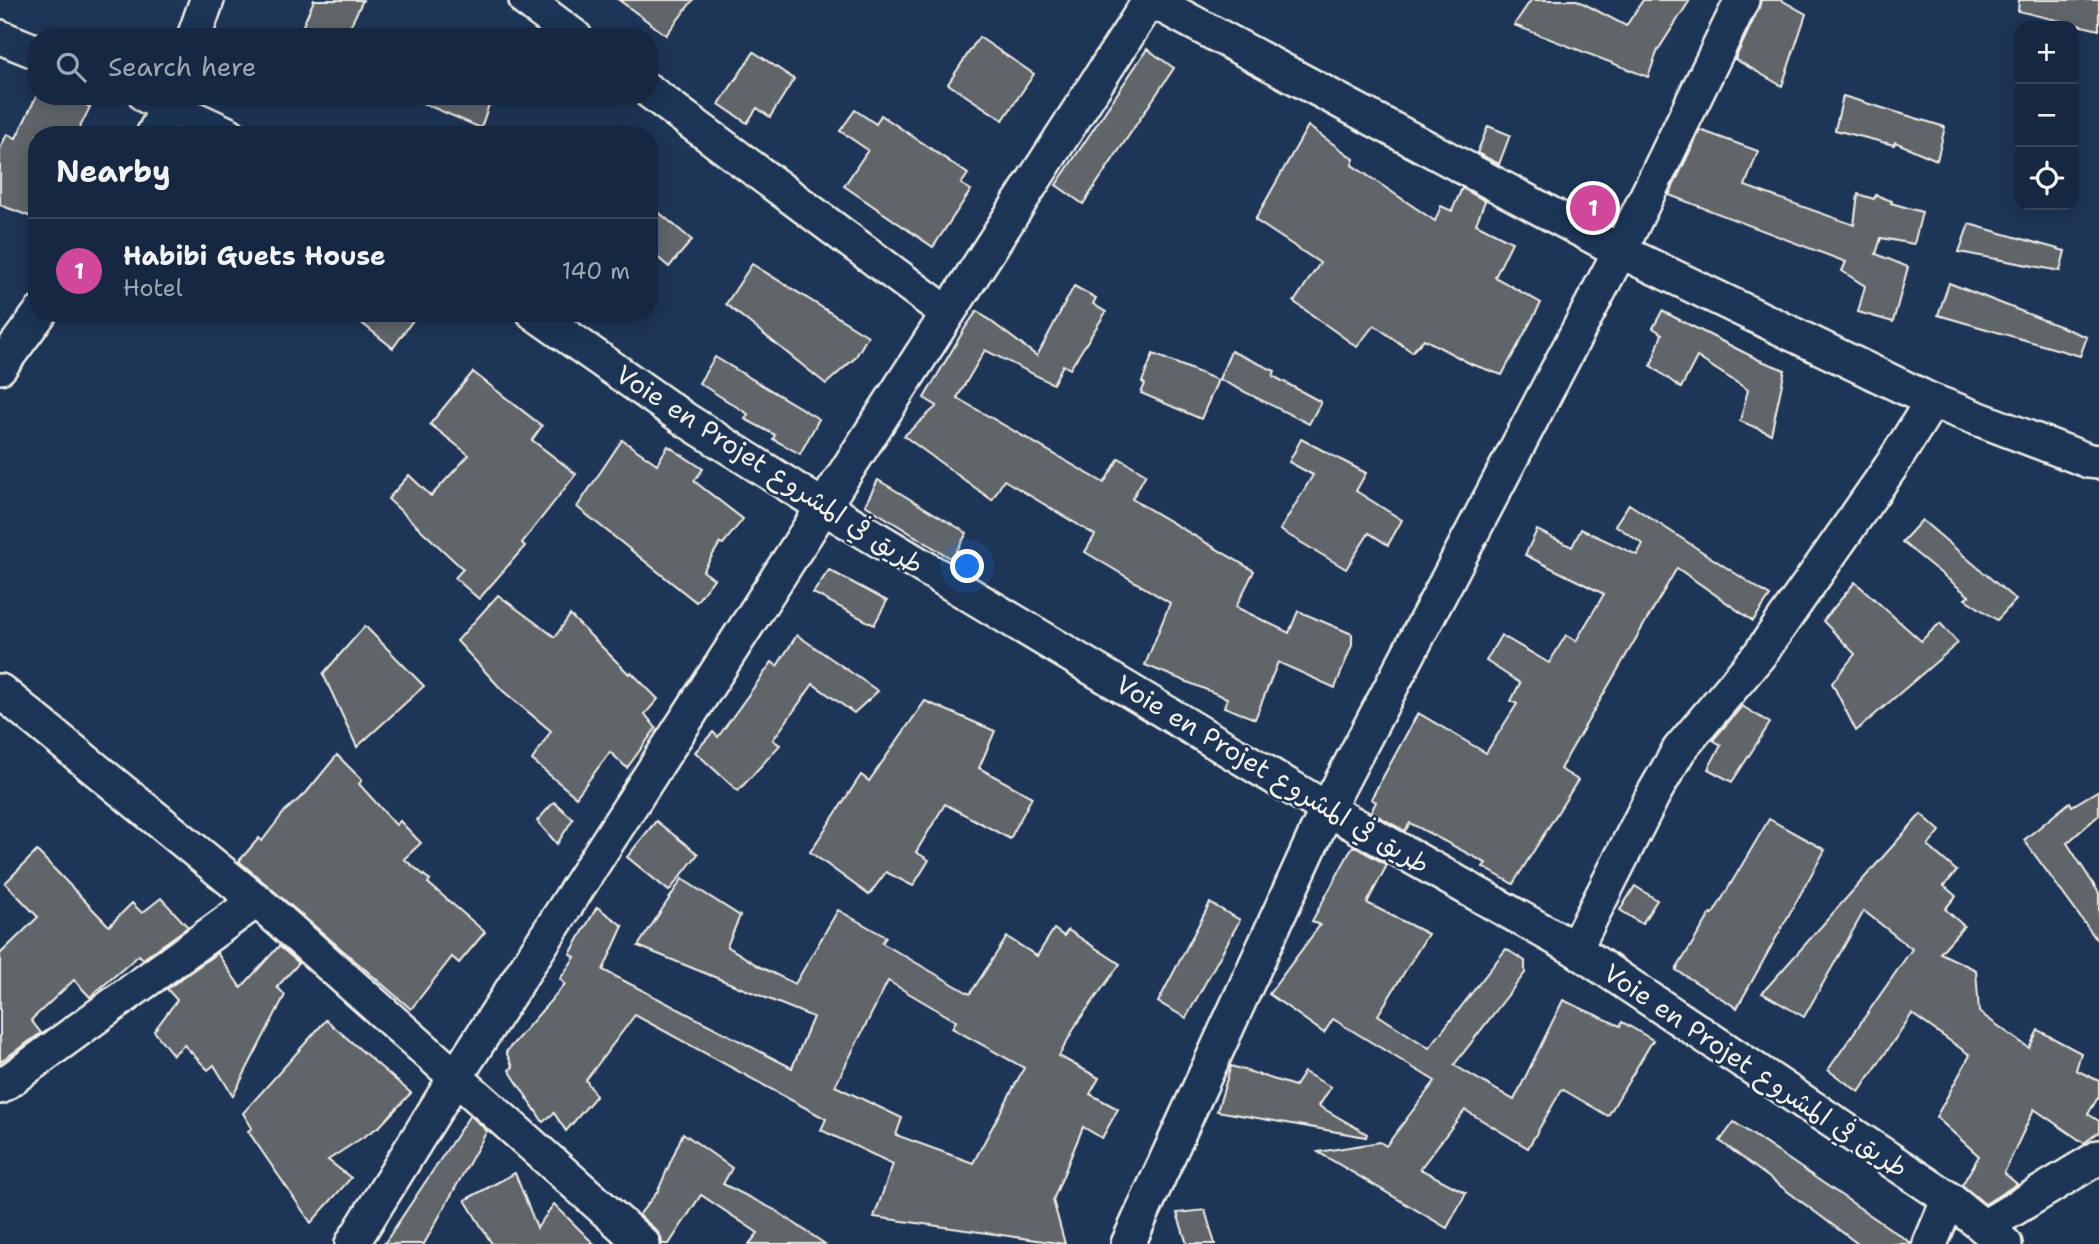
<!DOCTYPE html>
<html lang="en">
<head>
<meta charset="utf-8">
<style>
	body { margin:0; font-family:"Shantell Sans","Playpen Sans Arabic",sans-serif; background:#1f3048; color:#f1f3f6 }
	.controls { position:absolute; right:21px; top:21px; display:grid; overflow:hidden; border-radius:14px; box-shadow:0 4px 18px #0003 }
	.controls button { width:63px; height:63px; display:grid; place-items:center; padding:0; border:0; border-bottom:2px solid #35445a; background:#162841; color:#f1f3f6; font:35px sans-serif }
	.you { position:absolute; left:968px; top:567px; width:24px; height:24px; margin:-18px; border:5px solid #fff; border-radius:50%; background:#1a73e8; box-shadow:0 0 0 10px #1a73e833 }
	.badge { display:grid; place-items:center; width:46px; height:46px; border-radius:50%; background:#ea580c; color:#fff; font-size:23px; font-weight:700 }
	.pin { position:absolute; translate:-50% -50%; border:4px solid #fff; box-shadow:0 2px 7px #0006 }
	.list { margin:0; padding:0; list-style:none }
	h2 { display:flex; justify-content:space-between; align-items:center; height:91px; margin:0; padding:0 28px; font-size:30px }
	h2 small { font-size:23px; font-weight:400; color:#9ea6b1 }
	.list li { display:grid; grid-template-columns:46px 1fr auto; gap:21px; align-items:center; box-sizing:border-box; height:105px; padding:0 28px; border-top:2px solid #35445a }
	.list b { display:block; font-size:26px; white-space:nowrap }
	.list p { margin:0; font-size:23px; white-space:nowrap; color:#9ea6b1 }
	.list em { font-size:23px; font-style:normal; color:#9ea6b1 }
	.icon { flex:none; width:38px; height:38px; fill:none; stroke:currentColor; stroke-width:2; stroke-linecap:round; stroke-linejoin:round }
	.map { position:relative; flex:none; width:2099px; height:1244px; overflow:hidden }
	.search { position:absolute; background:#162841; box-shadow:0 4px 18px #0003; left:28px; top:28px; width:630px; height:77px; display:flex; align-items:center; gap:18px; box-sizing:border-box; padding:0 24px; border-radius:28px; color:#9ea6b1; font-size:26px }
	.panel { position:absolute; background:#162841; box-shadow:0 4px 18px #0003; left:28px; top:126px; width:630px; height:196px; border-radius:28px }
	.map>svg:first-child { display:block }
</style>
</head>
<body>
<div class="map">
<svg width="2099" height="1244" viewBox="0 0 2099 1244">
	<rect width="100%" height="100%" fill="#1d3557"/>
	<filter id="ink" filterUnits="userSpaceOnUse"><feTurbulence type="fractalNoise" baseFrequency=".0143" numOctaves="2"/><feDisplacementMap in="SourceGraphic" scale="14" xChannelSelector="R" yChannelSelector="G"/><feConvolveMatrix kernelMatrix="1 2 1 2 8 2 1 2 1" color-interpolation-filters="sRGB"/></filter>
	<g filter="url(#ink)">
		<g fill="#60656b" stroke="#f4f1e8" stroke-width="2" fill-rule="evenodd">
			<path d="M 314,0 L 363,0 L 345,37 L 298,37 Z"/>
			<path d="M 619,0 L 693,0 L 666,35 Z"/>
			<path d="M 1531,0 L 1577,0 L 1626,26 L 1643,0 L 1690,0 L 1658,50 L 1648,77 L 1514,25 Z"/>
			<path d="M 1761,0 L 1781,0 L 1806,14 L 1782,86 L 1735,59 L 1759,8 Z"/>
			<path d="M 2019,0 L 2099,0 L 2099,30 L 2018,11 Z"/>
			<path d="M 979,37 L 1034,74 L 1003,120 L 948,84 Z"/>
			<path d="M 1147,49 L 1174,68 L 1083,204 L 1056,185 Z"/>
			<path d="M 754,52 L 794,79 L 770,117 L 757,108 L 747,123 L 719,104 Z"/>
			<path d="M 37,95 L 69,96 L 90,107 L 76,135 L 37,135 L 37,219 L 0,205 L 0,149 L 7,134 L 16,138 Z"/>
			<path d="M 406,96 L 492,96 L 481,128 Z"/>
			<path d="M 1843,96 L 1945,127 L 1937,160 L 1895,142 L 1894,145 L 1835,130 Z"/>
			<path d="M 855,110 L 876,124 L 881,115 L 968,174 L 961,184 L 971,190 L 933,247 L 844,186 L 868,150 L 840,131 Z"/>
			<path d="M 1308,126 L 1354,159 L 1352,165 L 1435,221 L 1441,206 L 1452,211 L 1462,188 L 1485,201 L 1476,224 L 1512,242 L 1495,277 L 1541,303 L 1502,375 L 1471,364 L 1424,339 L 1412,352 L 1374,325 L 1357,347 L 1294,302 L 1320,263 L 1255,220 Z"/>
			<path d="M 1488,126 L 1510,135 L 1499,164 L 1477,153 Z"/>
			<path d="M 1700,130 L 1758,151 L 1745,186 L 1854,225 L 1858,194 L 1874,199 L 1876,195 L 1892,201 L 1891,203 L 1922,212 L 1914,244 L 1881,238 L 1876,254 L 1908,267 L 1893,322 L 1858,312 L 1865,286 L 1842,271 L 1846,262 L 1669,195 Z"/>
			<path d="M 649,204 L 692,240 L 669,267 L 649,250 Z"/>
			<path d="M 1969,224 L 2065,251 L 2060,271 L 1959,252 Z"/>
			<path d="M 752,264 L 868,336 L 855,358 L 826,384 L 726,304 Z"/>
			<path d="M 1949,283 L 2087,337 L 2080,356 L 1938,315 Z"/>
			<path d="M 1074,286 L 1096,298 L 1093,304 L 1106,312 L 1070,369 L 1063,365 L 1053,384 L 985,350 L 957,398 L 1104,483 L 1119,458 L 1146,474 L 1132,499 L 1254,571 L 1236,607 L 1289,633 L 1298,611 L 1352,634 L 1352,645 L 1335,688 L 1278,662 L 1255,719 L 1224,707 L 1227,698 L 1145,665 L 1170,603 L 1085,552 L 1095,535 L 1004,480 L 992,500 L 904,436 L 937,406 L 924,398 L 965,328 L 977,311 L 1037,356 Z"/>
			<path d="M 1662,311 L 1759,360 L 1785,370 L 1771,434 L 1740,421 L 1748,390 L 1697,357 L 1681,388 L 1651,366 L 1662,334 L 1653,328 Z"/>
			<path d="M 349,313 L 418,313 L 393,348 Z"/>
			<path d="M 1231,351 L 1275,371 L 1273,376 L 1321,402 L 1309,424 L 1219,379 Z"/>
			<path d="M 1153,354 L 1218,380 L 1201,419 L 1141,393 L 1145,384 L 1142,382 Z"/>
			<path d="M 715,357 L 819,419 L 800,454 L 773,439 L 775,435 L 745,419 L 748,414 L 699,383 Z"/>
			<path d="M 473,372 L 542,426 L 532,440 L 576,474 L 522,543 L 525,546 L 479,599 L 455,578 L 463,569 L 388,499 L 409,475 L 431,496 L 469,455 L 430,424 Z"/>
			<path d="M 1301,439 L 1366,473 L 1356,491 L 1402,520 L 1388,545 L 1369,533 L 1346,569 L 1280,530 L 1313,475 L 1289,462 Z"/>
			<path d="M 622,440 L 657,464 L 668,446 L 703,469 L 694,481 L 743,519 L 723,544 L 720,543 L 703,571 L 714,579 L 696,602 L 577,507 Z"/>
			<path d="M 878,480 L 967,533 L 952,559 L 865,505 Z"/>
			<path d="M 1629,504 L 1770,596 L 1753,621 L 1677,568 L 1560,769 L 1578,780 L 1513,884 L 1483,867 L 1486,863 L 1410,823 L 1405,831 L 1371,812 L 1376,802 L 1371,799 L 1418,713 L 1486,753 L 1517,704 L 1511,701 L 1520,683 L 1486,661 L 1501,635 L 1549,663 L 1566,635 L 1576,641 L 1604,594 L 1525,555 L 1537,530 L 1572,547 L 1581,529 L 1637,555 L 1643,544 L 1615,525 Z"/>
			<path d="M 1922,520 L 2016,600 L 1997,620 L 1965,599 L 1969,596 L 1902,542 Z"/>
			<path d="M 829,570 L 887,601 L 874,625 L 813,593 Z"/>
			<path d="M 1855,582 L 1921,641 L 1940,623 L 1958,643 L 1856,731 L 1832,683 L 1855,654 L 1823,621 Z"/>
			<path d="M 498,595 L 555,637 L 570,615 L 629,674 L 631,672 L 658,699 L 645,714 L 656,728 L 627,768 L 610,752 L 576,797 L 532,760 L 551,731 L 503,691 L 457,641 Z"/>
			<path d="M 365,626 L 424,686 L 357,747 L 323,674 Z"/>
			<path d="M 797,635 L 878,691 L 854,713 L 813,684 L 773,740 L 780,745 L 738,791 L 695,752 L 713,732 L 718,737 L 772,662 L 777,666 Z"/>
			<path d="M 925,701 L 995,731 L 979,768 L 1032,797 L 1010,839 L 945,804 L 916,852 L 929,860 L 913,886 L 886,872 L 869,895 L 810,852 L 861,775 L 869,781 Z"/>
			<path d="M 1742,706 L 1770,723 L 1732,782 L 1708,769 L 1721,745 L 1713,740 Z"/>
			<path d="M 337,755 L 362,780 L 359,784 L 396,825 L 400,821 L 421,843 L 404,859 L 430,880 L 428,883 L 485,932 L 459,963 L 452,957 L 411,1009 L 239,861 L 259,838 L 262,841 L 285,811 L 306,793 Z"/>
			<path d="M 2099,790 L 2099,815 L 2067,843 L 2099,893 L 2099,943 L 2024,840 L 2070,802 L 2072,806 Z"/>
			<path d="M 554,802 L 573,819 L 557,844 L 537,821 Z"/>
			<path d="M 1921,814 L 1940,831 L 1928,846 L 1957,871 L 1944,886 L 1956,896 L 1945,909 L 1964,926 L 1940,953 L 1976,970 L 1979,1012 L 2029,1048 L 2038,1030 L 2081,1053 L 2076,1070 L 2099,1081 L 2099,1096 L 2088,1114 L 2099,1121 L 2099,1132 L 2084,1143 L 2034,1109 L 2004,1173 L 2017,1184 L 1985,1204 L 1962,1185 L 1979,1156 L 1936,1117 L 1970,1055 L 1912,1014 L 1859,1092 L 1828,1070 L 1912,949 L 1864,911 L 1804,1017 L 1762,993 Z"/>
			<path d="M 1769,819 L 1825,850 L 1737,1008 L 1676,970 L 1711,913 L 1713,914 Z"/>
			<path d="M 656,821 L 698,854 L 669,891 L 627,857 Z"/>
			<path d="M 1353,846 L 1387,865 L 1367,903 L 1428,934 L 1378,1015 L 1429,1048 L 1506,949 L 1525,961 L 1525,973 L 1454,1065 L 1514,1100 L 1563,1000 L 1620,1026 L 1622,1022 L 1653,1040 L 1608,1116 L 1562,1089 L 1528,1148 L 1465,1110 L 1420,1169 L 1466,1193 L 1447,1228 L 1318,1152 L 1380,1142 L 1386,1146 L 1435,1081 L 1333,1019 L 1324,1033 L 1269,994 L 1320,925 L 1312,921 Z"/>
			<path d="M 37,851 L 109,926 L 132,903 L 142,913 L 161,898 L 188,927 L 143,959 L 139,955 L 90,997 L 74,980 L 31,1020 L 41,1033 L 0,1062 L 0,954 L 38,917 L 5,883 Z"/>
			<path d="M 682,879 L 740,916 L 727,946 L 760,967 L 795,984 L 838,910 L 886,937 L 882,943 L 970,994 L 1007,937 L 1037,956 L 1054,929 L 1064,936 L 1068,930 L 1120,964 L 1077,1023 L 1059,1056 L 1099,1078 L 1090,1094 L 1118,1109 L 1102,1138 L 1083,1127 L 1053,1200 L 1065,1244 L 874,1217 L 893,1164 L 821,1130 L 826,1119 L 635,1015 L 586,1080 L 596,1096 L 566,1131 L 554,1113 L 543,1122 L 509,1070 L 513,1067 L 506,1052 L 565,984 L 560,979 L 575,957 L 570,954 L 597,907 L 623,926 L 603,970 L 792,1068 L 813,1017 L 638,946 ZM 888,981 L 956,1021 L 952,1028 L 1024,1068 L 973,1163 L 896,1135 L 902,1118 L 835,1086 Z"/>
			<path d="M 1635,886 L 1657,900 L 1642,924 L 1620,910 Z"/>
			<path d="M 1210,903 L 1240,920 L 1186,1018 L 1158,1002 Z"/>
			<path d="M 279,946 L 299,963 L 277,987 L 285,995 L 233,1096 L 214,1065 L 208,1070 L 184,1045 L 173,1055 L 154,1031 L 177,1000 L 167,989 L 217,953 L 241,988 Z"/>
			<path d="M 326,1020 L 411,1093 L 380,1126 L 328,1160 L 351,1178 L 311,1223 L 248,1131 L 252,1128 L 243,1113 Z"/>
			<path d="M 1231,1066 L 1295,1086 L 1304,1072 L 1331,1087 L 1319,1106 L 1367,1134 L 1366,1137 L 1217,1111 Z"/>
			<path d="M 470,1115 L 487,1131 L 424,1244 L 384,1244 Z"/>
			<path d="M 1734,1122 L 1911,1243 L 1911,1244 L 1858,1244 L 1720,1141 Z"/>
			<path d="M 683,1133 L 732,1168 L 723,1184 L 775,1210 L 825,1244 L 749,1244 L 758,1233 L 701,1195 L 669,1244 L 662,1244 L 661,1237 L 656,1230 L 639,1215 L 658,1191 Z"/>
			<path d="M 515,1173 L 537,1228 L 554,1204 L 594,1244 L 492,1244 L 465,1200 Z"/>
			<path d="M 1205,1210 L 1215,1244 L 1187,1244 L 1177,1213 Z"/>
		</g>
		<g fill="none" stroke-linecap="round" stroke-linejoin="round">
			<g stroke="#f4f1e8" stroke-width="38">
				<g id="street">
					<path d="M 526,0 L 575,37"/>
					<path d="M 1151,0 L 1620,251 L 1932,401 L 2089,461 L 2099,462"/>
					<path d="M 0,37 L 37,52"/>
					<path d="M 194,37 L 207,0"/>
					<path d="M 649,91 L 947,313"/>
					<path d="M 146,96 L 230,135"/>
					<path d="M 153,135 L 173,96"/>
					<path d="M 534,313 L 686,420 L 822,506 L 1327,809 L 1575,949 L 1949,1199 L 2005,1244"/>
					<path d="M 0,367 L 40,313"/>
					<path d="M 0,691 L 269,911 L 643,1244"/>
					<path d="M 1575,949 L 1653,795 L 1679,750 L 1760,654 L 1892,465 L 1932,401"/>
					<path d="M 0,1087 L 257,900"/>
					<path d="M 1984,1227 L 2099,1157"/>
					<path d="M 352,1244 L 457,1075 L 1150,0"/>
					<path d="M 1128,1244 L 1327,809 L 1620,251 L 1742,0"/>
					<path d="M 1930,1244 L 1949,1199"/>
				</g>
			</g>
			<use href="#street" stroke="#1d3557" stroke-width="33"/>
		</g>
	</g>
	<g text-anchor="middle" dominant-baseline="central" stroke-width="5" stroke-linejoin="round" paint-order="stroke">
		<g font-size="26" fill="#f4f1e8" stroke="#1d3557">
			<text transform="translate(770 469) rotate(33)">Voie en Projet طريق في المشروع</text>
			<text transform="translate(1273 774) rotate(31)">Voie en Projet طريق في المشروع</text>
			<text transform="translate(1756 1070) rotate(34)">Voie en Projet طريق في المشروع</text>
		</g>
	</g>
</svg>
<div class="controls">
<button>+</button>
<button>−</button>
<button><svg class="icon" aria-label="locate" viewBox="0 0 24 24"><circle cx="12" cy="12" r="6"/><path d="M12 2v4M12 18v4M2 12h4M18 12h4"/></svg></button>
</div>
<div class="you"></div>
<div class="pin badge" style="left:1593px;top:208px;background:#d1479c">1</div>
<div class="search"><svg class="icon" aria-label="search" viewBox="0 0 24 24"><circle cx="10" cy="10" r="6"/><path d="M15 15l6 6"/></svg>Search here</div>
<section class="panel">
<h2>Nearby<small></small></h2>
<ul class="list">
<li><span class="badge" style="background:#d1479c">1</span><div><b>Habibi Guets House</b><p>Hotel</p></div><em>140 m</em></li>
</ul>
</section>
</div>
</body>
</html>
